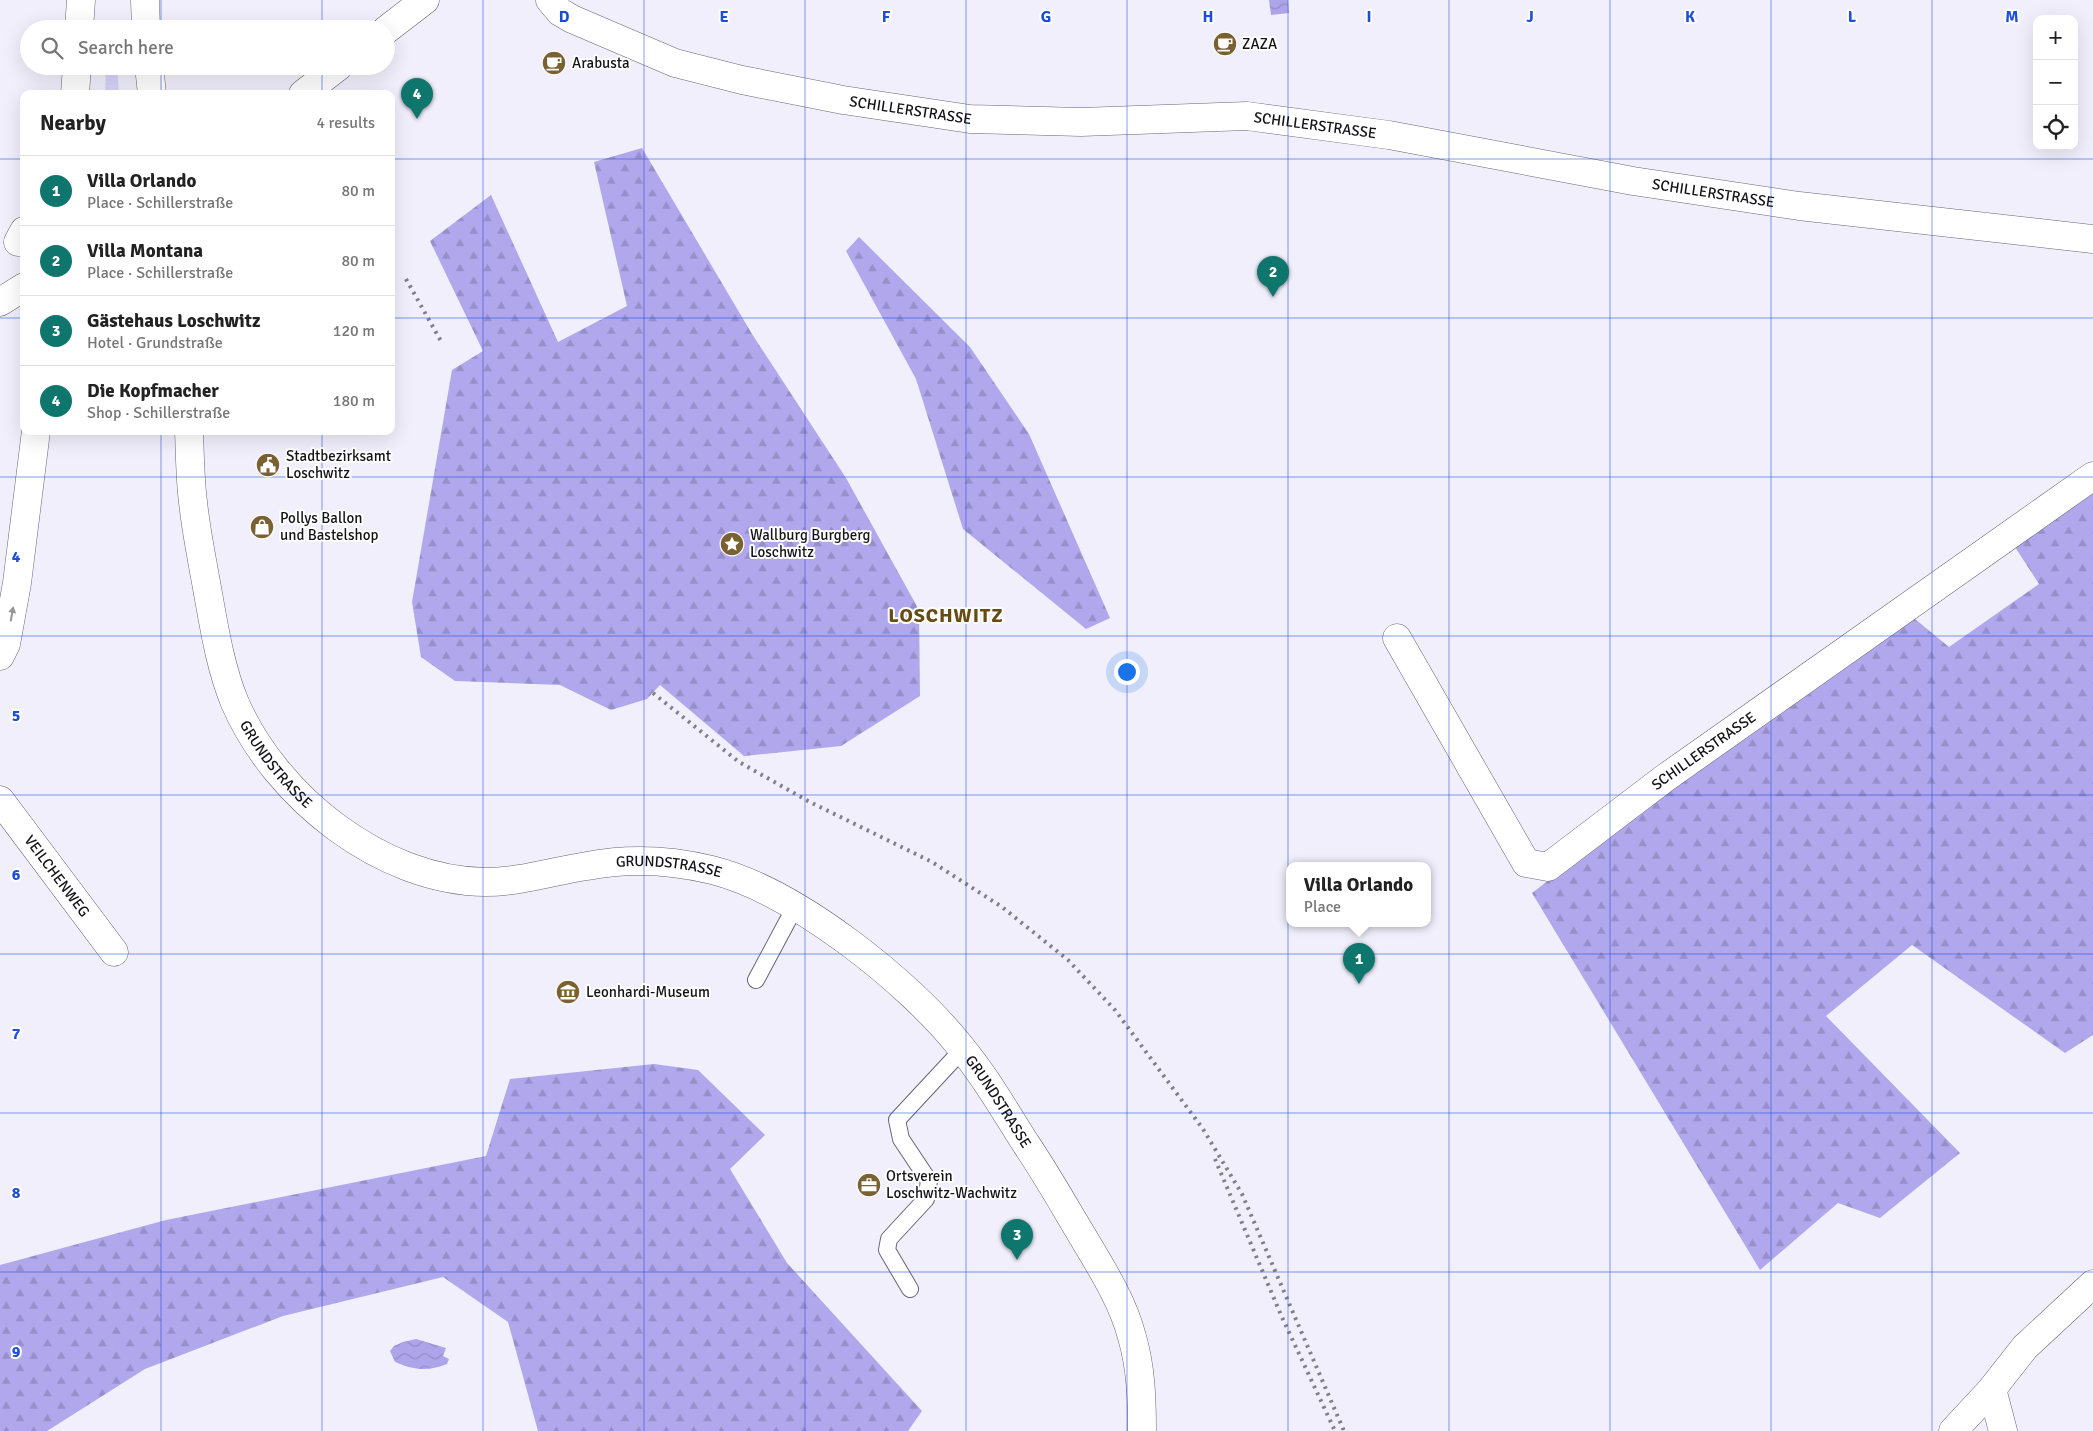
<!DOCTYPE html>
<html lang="en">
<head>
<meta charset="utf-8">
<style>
	body { margin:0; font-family:Signika,sans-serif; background:#f2f2f2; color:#222 }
	.controls { position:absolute; right:15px; top:15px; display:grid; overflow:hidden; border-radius:10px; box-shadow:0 5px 20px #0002 }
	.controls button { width:45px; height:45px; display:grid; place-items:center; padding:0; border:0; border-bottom:1px solid #e0e0e0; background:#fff; color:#222; font:25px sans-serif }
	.you { position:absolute; left:1126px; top:671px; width:18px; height:18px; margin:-12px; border:4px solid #fff; border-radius:50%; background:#1a73e8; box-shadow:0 0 0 8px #1a73e833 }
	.badge { display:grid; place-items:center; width:32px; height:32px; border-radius:50%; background:#0f766e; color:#fff; font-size:16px; font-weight:700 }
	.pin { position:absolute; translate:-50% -41px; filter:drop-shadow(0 1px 2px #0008) }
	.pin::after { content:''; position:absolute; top:26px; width:18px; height:15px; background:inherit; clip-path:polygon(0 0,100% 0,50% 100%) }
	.popup { position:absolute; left:1286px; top:862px; width:145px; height:65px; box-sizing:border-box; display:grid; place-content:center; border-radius:10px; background:#fff; filter:drop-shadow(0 1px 4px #0005); font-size:16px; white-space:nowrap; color:#767676 }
	.popup b { font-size:19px; color:#222 }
	.popup::after { content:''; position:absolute; left:50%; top:100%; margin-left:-10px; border:10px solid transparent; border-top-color:#fff }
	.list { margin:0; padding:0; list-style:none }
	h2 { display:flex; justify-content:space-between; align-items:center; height:65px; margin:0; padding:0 20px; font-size:21px }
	h2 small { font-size:16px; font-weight:400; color:#767676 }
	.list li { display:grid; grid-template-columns:32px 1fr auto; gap:15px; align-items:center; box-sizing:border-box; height:70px; padding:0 20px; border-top:1px solid #e0e0e0 }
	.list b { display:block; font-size:19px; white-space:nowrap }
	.list p { margin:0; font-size:16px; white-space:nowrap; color:#767676 }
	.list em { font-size:16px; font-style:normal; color:#767676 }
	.icon { flex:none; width:28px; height:28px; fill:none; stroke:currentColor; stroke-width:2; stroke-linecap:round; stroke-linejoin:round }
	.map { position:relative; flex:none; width:2093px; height:1431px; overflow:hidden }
	.search { position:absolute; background:#fff; box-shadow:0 5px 20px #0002; left:20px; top:20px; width:375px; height:55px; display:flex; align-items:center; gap:12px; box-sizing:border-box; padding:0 18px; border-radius:28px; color:#767676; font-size:19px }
	.panel { position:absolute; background:#fff; box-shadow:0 5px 20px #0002; left:20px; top:90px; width:375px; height:345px; border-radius:10px }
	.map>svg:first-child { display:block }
</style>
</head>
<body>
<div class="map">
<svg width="2093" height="1431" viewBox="0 0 2093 1431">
	<defs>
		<pattern id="forest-firs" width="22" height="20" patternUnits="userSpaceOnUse" patternTransform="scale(1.25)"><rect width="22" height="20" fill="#b1a7ed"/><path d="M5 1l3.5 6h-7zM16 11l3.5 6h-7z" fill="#978fca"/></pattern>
		<pattern id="water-waves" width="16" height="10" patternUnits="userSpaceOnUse" patternTransform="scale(1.25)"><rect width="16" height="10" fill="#aea4ea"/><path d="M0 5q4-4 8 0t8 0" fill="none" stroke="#958cc8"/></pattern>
	</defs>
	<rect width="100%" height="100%" fill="#f0effb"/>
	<path fill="#d8d4fa" d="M 106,66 L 117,66 L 119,94 L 105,94 Z"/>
	<g fill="url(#forest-firs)">
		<path d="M 642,148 L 752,334 L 846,478 L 919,610 L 920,696 L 841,746 L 744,756 L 660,685 L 647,699 L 611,710 L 560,685 L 455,681 L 421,657 L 412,602 L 452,370 L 483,351 L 430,241 L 491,195 L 558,342 L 627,306 L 594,162 Z"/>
		<path d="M 859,237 L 970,347 L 1029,434 L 1110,618 L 1086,629 L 963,529 L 916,379 L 846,251 Z"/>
		<path d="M 2093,491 L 2093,1035 L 2065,1053 L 1912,945 L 1826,1016 L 1960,1153 L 1880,1218 L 1838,1203 L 1760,1270 L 1532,893 L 1675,784 L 1915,619 L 1949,647 L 2039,584 L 2015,547 Z"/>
		<path d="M 654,1064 L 698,1070 L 765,1135 L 730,1169 L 787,1263 L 922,1411 L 908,1431 L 538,1431 L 508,1322 L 443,1277 L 283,1316 L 145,1369 L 47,1431 L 0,1431 L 0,1265 L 166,1220 L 486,1156 L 510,1079 Z"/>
	</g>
	<g fill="url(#water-waves)">
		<path d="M 1269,0 L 1288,0 L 1289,13 L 1271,15 Z"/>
		<path d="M 416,1339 L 446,1348 L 443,1356 L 449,1359 L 447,1364 C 427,1372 414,1370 395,1362 L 390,1351 L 394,1346 L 403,1342 Z"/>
	</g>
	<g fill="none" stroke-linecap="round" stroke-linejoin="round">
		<g stroke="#676670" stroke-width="18">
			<g id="service">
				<path d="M 756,980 L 795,907"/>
				<path d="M 910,1289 L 887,1250 L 889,1239 L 926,1199 L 929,1181 L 901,1139 L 897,1120 L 963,1049"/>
			</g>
		</g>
		<g stroke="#676670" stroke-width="29">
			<g id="minor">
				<path d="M 145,0 L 146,29"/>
				<path d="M 79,29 L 81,0"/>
				<path d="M 149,66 L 152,94"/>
				<path d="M 75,94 L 77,66"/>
				<path d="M 18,242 L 24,231"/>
				<path id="s1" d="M 1397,638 L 1526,863 L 1548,867 L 1665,778 L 2093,476"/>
				<path d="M 0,656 L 6,644 L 17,583 L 36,431"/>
				<path id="s2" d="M 0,800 L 114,952"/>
				<path d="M 1992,1389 L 2003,1431"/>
				<path d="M 1953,1431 L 1992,1389 L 2025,1347 L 2093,1284"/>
			</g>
		</g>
		<g stroke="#676670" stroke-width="29">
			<g id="tertiary">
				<path id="s3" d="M 550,0 L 560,12 L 572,19 L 675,63 L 742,80 L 843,100 L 970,119 L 1081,122 L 1247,116 L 1389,135 L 1633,181 L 1799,206 L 2093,239"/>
			</g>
		</g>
		<g stroke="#676670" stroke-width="29">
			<g id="secondary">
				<path d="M 386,30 L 425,0"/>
				<path d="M 303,94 L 339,66"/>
				<path d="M 0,302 L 24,287"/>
				<path id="s4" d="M 189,431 C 190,455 190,479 193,502 C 196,531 202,559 207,588 C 214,626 220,667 235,703 C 276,797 381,881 486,882 C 520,882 553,871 587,866 C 628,858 671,860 712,870 C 795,891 907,980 960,1046 C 985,1076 1005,1111 1026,1144 C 1045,1172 1062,1202 1080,1232 C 1100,1266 1122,1299 1132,1337 C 1141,1368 1142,1399 1142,1431"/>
			</g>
		</g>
		<use href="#service" stroke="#fff" stroke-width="16"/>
		<use href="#minor" stroke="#fff" stroke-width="28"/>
		<use href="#tertiary" stroke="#fff" stroke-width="28"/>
		<use href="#secondary" stroke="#fff" stroke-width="28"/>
		<g stroke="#7f7f87" stroke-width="4" stroke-dasharray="2.5 5" stroke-linecap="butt">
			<path d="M 406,279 L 442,343"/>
			<path d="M 653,693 L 739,762 L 808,801 L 932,862 L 1002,907 L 1068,960 L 1115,1010 L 1203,1129 L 1242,1194 L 1344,1431"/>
			<path d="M 1215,1159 L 1281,1315 L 1335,1431"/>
		</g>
	</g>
	<defs><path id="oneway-solid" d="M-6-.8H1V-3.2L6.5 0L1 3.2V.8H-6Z" transform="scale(1.25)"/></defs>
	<use fill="#959597" href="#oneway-solid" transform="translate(12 614) rotate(-80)"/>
	<path fill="none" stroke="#1d4ed8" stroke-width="1" stroke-opacity="0.55" d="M 161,0 L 161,29M 322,0 L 322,29M 483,0 L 483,1431M 644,0 L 644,1431M 805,0 L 805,1431M 966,0 L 966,1431M 1127,0 L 1127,1431M 1288,0 L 1288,1431M 1449,0 L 1449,1431M 1610,0 L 1610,1431M 1771,0 L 1771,1431M 1932,0 L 1932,1431M 161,66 L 161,94M 322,66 L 322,94M 0,159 L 24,159M 391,159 L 2093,159M 0,318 L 24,318M 391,318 L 2093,318M 161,431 L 161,1431M 322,431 L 322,1431M 0,477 L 2093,477M 0,636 L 2093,636M 0,795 L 2093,795M 0,954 L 2093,954M 0,1113 L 2093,1113M 0,1272 L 2093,1272"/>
	<defs>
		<g id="cafe-disc" transform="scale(1.25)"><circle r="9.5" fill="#7a6132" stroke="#fff"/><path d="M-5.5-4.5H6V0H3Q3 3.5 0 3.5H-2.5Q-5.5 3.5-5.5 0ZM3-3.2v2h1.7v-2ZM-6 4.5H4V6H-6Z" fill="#fff"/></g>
		<g id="civic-disc" transform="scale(1.25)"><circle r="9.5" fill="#7a6132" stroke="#fff"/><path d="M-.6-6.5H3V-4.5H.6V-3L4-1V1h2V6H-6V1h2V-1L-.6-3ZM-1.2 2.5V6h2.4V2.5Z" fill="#fff"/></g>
		<g id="shop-disc" transform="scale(1.25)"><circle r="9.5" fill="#7a6132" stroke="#fff"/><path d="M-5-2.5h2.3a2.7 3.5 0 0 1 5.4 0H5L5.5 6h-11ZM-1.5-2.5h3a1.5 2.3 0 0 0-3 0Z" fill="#fff"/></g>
		<g id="sight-disc" transform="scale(1.25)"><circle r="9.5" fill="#7a6132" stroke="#fff"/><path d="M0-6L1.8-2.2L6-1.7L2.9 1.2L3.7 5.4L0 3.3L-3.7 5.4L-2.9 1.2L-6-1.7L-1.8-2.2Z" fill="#fff"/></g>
		<g id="museum-disc" transform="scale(1.25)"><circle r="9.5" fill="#7a6132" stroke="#fff"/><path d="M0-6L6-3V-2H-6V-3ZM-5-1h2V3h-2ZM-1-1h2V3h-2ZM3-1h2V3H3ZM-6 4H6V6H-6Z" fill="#fff"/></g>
		<g id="office-disc" transform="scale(1.25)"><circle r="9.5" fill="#7a6132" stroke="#fff"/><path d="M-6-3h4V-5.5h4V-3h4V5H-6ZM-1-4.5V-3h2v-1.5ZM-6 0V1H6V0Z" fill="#fff"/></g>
	</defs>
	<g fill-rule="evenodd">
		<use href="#cafe-disc" x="1225" y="44"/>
		<use href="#cafe-disc" x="554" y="63"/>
		<use href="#civic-disc" x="268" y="465"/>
		<use href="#shop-disc" x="262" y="527"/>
		<use href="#sight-disc" x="732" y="544"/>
		<use href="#museum-disc" x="568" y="992"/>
		<use href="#office-disc" x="869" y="1185"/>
	</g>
	<g text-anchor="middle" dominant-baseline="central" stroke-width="4" stroke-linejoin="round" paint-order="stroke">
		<g font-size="15" fill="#141418" stroke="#fff" text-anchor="start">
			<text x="1242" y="44">ZAZA</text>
			<text x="572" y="63">Arabusta</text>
			<text x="286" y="456">Stadtbezirksamt<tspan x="286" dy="17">Loschwitz</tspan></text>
			<text x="280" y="518">Pollys Ballon<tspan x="280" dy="17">und Bastelshop</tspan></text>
			<text x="750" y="535">Wallburg Burgberg<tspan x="750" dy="17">Loschwitz</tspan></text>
			<text x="586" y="992">Leonhardi-Museum</text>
			<text x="886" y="1176">Ortsverein<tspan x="886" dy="17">Loschwitz-Wachwitz</tspan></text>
		</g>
		<g font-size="15" fill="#141418" stroke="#fff">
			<text stroke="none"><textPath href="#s3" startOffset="382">SCHILLERSTRASSE</textPath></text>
			<text stroke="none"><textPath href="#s3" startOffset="788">SCHILLERSTRASSE</textPath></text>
			<text stroke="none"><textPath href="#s3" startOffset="1192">SCHILLERSTRASSE</textPath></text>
			<text stroke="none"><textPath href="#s1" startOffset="476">SCHILLERSTRASSE</textPath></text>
			<text stroke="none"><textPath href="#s4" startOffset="351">GRUNDSTRASSE</textPath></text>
			<text stroke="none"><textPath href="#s4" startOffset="786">GRUNDSTRASSE</textPath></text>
			<text stroke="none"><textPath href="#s2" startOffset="95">VEILCHENWEG</textPath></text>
			<text stroke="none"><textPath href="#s4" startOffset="1205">GRUNDSTRASSE</textPath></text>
		</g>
		<g font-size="20" font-weight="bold" letter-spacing="1" fill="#674b13" stroke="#fff">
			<text x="946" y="615">LOSCHWITZ</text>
		</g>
	</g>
	<g font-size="16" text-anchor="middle" font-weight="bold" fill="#1d4ed8" stroke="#fff" stroke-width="4" stroke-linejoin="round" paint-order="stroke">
		<text x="564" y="22">D</text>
		<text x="724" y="22">E</text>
		<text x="886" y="22">F</text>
		<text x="1046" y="22">G</text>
		<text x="1208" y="22">H</text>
		<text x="1369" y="22">I</text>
		<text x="1530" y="22">J</text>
		<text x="1690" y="22">K</text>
		<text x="1852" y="22">L</text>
		<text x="2012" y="22">M</text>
		<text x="16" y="562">4</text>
		<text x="16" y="721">5</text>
		<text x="16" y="880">6</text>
		<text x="16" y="1039">7</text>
		<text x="16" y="1198">8</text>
		<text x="16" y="1357">9</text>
	</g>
</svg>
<div class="controls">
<button>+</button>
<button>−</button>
<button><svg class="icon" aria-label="locate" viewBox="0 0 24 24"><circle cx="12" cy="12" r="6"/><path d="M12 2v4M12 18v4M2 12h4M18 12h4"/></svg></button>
</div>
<div class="you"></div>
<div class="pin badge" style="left:1359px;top:984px">1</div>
<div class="popup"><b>Villa Orlando</b>Place</div>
<div class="pin badge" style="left:1273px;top:297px">2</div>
<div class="pin badge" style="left:1017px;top:1260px">3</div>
<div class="pin badge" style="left:417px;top:119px">4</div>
<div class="search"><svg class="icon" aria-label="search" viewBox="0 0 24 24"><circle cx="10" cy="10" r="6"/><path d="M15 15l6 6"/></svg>Search here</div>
<section class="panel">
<h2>Nearby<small>4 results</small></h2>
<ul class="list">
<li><span class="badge">1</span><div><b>Villa Orlando</b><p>Place · Schillerstraße</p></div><em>80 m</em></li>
<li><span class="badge">2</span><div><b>Villa Montana</b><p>Place · Schillerstraße</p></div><em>80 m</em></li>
<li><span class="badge">3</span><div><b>Gästehaus Loschwitz</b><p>Hotel · Grundstraße</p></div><em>120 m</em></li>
<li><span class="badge">4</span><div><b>Die Kopfmacher</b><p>Shop · Schillerstraße</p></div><em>180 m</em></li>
</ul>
</section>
</div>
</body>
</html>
